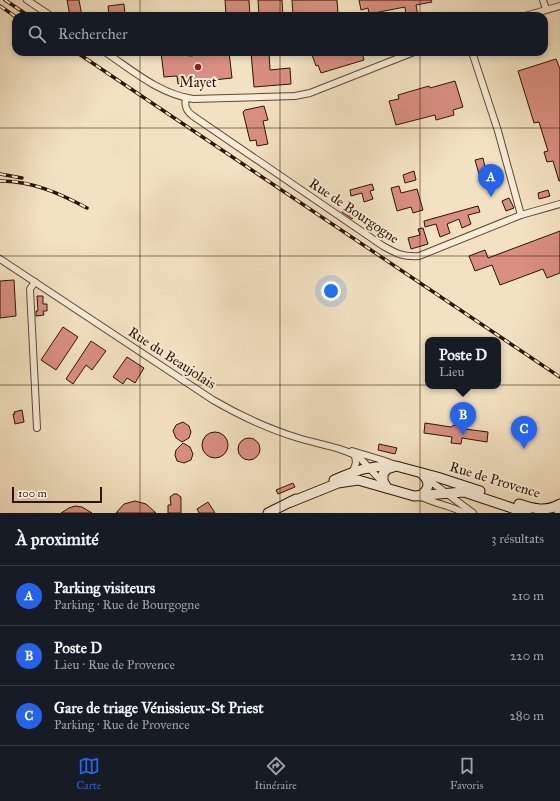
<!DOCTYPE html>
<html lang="fr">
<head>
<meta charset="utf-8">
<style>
	body { margin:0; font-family:"IM FELL Great Primer",serif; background:#242831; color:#f1f3f6 }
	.scale { position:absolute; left:12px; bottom:10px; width:90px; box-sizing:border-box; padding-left:4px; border:2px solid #2c1400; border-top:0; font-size:11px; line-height:14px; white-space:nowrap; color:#2c1400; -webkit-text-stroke:3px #f7ecd7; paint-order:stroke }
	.you { position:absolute; left:331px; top:291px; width:14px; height:14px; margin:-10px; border:3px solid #fff; border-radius:50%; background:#1a73e8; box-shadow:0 0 0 6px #1a73e833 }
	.badge { display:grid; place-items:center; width:26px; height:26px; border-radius:50%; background:#2563eb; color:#fff; font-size:13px; font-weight:700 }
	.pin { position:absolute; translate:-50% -33px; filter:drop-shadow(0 1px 2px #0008) }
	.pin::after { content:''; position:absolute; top:21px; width:14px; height:12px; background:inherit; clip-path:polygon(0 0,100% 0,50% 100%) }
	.popup { position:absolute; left:425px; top:337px; width:76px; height:52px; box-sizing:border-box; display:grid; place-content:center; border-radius:8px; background:#171b24; filter:drop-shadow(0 1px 3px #0005); font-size:13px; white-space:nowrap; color:#9ea1a6 }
	.popup b { font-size:15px; color:#f1f3f6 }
	.popup::after { content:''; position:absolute; left:50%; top:100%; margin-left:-8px; border:8px solid transparent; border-top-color:#171b24 }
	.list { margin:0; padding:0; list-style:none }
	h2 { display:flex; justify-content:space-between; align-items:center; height:52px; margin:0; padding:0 16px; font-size:17px }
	h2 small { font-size:13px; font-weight:400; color:#9ea1a6 }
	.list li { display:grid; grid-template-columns:26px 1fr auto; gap:12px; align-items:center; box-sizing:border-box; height:60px; padding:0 16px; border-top:1px solid #363941 }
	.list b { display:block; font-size:15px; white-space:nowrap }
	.list p { margin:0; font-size:13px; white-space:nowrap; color:#9ea1a6 }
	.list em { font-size:13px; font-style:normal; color:#9ea1a6 }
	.icon { flex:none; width:22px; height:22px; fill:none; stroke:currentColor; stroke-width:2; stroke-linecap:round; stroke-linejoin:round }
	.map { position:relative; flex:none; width:560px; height:513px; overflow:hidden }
	.search { position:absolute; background:#171b24; box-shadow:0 2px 6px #0003; left:12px; right:12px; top:12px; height:44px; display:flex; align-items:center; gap:10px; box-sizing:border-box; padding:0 14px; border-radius:12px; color:#9ea1a6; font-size:15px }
	.sheet { height:232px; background:#171b24 }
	nav { display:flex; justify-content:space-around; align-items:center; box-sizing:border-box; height:56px; border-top:1px solid #363941; background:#171b24; font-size:11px; color:#9ea1a6 }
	nav a { display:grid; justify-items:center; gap:2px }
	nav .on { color:#2563eb }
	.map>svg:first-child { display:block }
</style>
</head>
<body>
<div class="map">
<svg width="560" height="513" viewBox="0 0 560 513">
	<rect width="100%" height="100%" fill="#f3e2c2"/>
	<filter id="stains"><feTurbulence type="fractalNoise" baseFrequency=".005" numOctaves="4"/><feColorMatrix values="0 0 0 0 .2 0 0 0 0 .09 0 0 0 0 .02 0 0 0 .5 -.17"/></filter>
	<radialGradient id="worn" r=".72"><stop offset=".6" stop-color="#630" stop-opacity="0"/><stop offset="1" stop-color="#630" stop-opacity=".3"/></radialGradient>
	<g fill="#d98f82" stroke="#2c1400">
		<path d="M 67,0 L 79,0 L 82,16 L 70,16 Z"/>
		<path d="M 225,0 L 249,0 L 250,16 L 226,16 Z"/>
		<path d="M 258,0 L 282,0 L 283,16 L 259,16 Z"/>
		<path d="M 292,0 L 337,0 L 338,14 L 293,16 Z"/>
		<path d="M 359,0 L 431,0 L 432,2 L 416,5 L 418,16 L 406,16 L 405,7 L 369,14 L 368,8 L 361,10 Z"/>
		<path d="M 124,4 L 125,16 L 109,16 L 108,6 Z"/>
		<path d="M 161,52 L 188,52 L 189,56 L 229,52 L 232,78 L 178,84 L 177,76 L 164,77 Z"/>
		<path d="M 251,52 L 269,52 L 270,70 L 290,68 L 291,84 L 254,87 Z"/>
		<path d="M 311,52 L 362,52 L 364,60 L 321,73 L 318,65 L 316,66 Z"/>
		<path d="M 556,59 L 560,69 L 560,181 L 559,181 L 553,161 L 547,162 L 544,152 L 548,151 L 539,122 L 534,123 L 518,71 Z"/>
		<path d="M 455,81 L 463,107 L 453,110 L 454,115 L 436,120 L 435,115 L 396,125 L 389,101 L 399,99 L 398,95 L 429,86 L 430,88 Z"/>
		<path d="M 264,106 L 268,120 L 263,121 L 268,144 L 257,146 L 256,140 L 250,141 L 243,112 L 245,110 Z"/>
		<path d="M 483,158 L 486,172 L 479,174 L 475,160 Z"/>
		<path d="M 414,171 L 416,180 L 405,183 L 403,175 Z"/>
		<path d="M 372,184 L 374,190 L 370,191 L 373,199 L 364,202 L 362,193 L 351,196 L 350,190 Z"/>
		<path d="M 399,186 L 401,193 L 417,189 L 423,210 L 413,213 L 411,207 L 397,211 L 391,188 Z"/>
		<path d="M 548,190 L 550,196 L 539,199 L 538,193 Z"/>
		<path d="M 509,198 L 514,208 L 506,211 L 502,201 Z"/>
		<path d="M 478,206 L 480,212 L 468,215 L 471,224 L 462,228 L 459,219 L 447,224 L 450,233 L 440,237 L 436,224 L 425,227 L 424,221 Z"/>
		<path d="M 344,209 L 354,216 L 352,219 L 342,212 Z"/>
		<path d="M 423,228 L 428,244 L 411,249 L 408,238 L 420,235 L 418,229 Z"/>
		<path d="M 560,231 L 560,273 L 547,278 L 543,269 L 500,285 L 492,265 L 475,271 L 469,256 L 485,250 L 488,258 Z"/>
		<path d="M 14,280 L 16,316 L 0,318 L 0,281 Z"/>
		<path d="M 37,296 L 43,296 L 43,304 L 47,304 L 47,311 L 43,311 L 44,315 L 36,316 L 36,311 L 38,311 Z"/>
		<path d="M 63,327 L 78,337 L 56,370 L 41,360 Z"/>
		<path d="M 91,341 L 106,351 L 92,370 L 86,365 L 73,384 L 66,379 Z"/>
		<path d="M 127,357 L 144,368 L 135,383 L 127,378 L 123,384 L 113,377 Z"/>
		<path d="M 22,410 L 24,422 L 15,424 L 13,414 L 15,414 L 14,412 Z"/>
		<path d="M 183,422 L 189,426 L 191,432 L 189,438 L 182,442 L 176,438 L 173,431 L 176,425 Z"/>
		<path d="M 425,423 L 451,427 L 454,425 L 463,427 L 465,429 L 488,432 L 487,442 L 462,438 L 461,444 L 451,443 L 452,437 L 424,433 Z"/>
		<circle cx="215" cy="445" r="13"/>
		<circle cx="249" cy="449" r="11"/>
		<path d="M 183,443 L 190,447 L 193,454 L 191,460 L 184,463 L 177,461 L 175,455 L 176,450 Z"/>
		<path d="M 379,444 L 397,448 L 395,454 L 378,450 Z"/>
		<path d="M 293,483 L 295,487 L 278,494 L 276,490 Z"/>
		<path d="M 174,494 L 177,494 L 181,497 L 181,513 L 168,513 L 168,505 L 171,505 L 170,497 Z"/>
		<path d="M 135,501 L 146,504 L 156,513 L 116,513 L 124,504 Z"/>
		<path d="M 208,502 L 215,513 L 199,513 L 197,509 Z"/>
		<path d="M 75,506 L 82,507 L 92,513 L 61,513 L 69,508 Z"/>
	</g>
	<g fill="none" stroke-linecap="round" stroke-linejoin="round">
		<g stroke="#5e4830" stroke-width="8">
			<g id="minor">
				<path d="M 27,0 L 51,16"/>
				<path d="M 543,0 L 546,9"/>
				<path d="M 525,16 L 560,6"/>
				<path d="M 105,52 C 132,70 159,94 193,99 L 295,96 L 310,93 L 414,52"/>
				<path d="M 472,52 L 498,131 L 521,215"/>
				<path d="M 186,98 C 184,106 186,111 193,116 L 383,246 C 397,254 403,257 419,256 L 521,215 L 560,204"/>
				<path d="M 0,259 L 213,400 C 239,415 266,428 295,437 C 316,444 340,446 360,458 L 384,484"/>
				<path d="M 35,282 L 30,289 L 37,428"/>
				<path d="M 352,451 L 382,460 L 393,464"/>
				<path d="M 353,471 L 356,463 L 355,455"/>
				<path d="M 426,478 L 473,513"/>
				<path d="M 420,496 C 434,504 450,505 464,513"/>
			</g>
		</g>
		<g stroke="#2c1400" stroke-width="11">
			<g id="secondary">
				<path d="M 334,480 C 354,471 371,465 393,466"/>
				<path d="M 387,488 L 383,481 L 383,474 L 387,469 L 396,466 L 437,477 L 480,491"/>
				<path d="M 420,496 C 431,488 430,481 421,473"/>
				<path d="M 291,502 L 338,483 L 358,480 L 414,496 L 464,492 L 527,513"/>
				<path d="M 519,504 C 533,509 547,512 560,504"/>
				<path d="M 268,513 L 296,499"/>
				<path d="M 559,513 L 560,513"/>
			</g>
		</g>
		<use href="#minor" stroke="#f7ecd7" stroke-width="6"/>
		<use href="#secondary" stroke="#f7ecd7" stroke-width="9"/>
		<g stroke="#2c1400" stroke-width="3.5">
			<g id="rail">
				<path d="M 5,0 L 29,16"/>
				<path d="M 0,6 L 16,17"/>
				<path d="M 76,52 L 560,377"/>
				<path d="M 0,174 L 22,178"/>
				<path d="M 0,181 C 32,181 59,193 87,208"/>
			</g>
		</g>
		<use href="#rail" stroke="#f7ecd7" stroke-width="2" stroke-dasharray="6" stroke-linecap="butt"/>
	</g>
	<path fill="none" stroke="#2c1400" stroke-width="1" stroke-opacity="0.55" d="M 140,0 L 140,16M 280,0 L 280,16M 420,0 L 420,16M 140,52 L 140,513M 280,52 L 280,513M 420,52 L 420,513M 0,128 L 560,128M 0,256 L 560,256M 0,385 L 560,385"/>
	<circle fill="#8f2418" stroke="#f7ecd7" stroke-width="1.5" cx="198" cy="67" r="4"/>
	<g text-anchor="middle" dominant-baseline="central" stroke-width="4" stroke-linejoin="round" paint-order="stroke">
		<g font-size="14" fill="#2c1400" stroke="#f7ecd7">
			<text x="198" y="82">Mayet</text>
		</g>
		<g font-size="14" fill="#2c1400" stroke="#f7ecd7">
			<text transform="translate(354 211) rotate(34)">Rue de Bourgogne</text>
			<text transform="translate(172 358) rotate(33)">Rue du Beaujolais</text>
			<text transform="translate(495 480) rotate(17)">Rue de Provence</text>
		</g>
	</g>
	<rect width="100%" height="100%" filter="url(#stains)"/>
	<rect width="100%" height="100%" fill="url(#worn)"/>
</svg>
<div class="scale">100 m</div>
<div class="you"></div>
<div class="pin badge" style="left:491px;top:197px">A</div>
<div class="pin badge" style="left:463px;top:435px">B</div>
<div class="popup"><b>Poste D</b>Lieu</div>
<div class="pin badge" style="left:524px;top:449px">C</div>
<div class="search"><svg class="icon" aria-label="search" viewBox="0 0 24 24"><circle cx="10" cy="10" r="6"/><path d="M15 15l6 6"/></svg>Rechercher</div>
</div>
<section class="sheet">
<h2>À proximité<small>3 résultats</small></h2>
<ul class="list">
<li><span class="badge">A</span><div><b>Parking visiteurs</b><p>Parking · Rue de Bourgogne</p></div><em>210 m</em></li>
<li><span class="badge">B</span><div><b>Poste D</b><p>Lieu · Rue de Provence</p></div><em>220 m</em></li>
<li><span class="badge">C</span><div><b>Gare de triage Vénissieux-St Priest</b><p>Parking · Rue de Provence</p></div><em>280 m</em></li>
</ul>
</section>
<nav>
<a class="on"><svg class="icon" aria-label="map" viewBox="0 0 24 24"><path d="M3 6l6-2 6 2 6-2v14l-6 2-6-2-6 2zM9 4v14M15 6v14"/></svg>Carte</a>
<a><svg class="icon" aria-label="directions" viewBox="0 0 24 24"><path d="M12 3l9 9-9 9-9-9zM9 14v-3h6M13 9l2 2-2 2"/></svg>Itinéraire</a>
<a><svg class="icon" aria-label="saved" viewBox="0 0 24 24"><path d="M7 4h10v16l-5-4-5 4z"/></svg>Favoris</a>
</nav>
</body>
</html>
